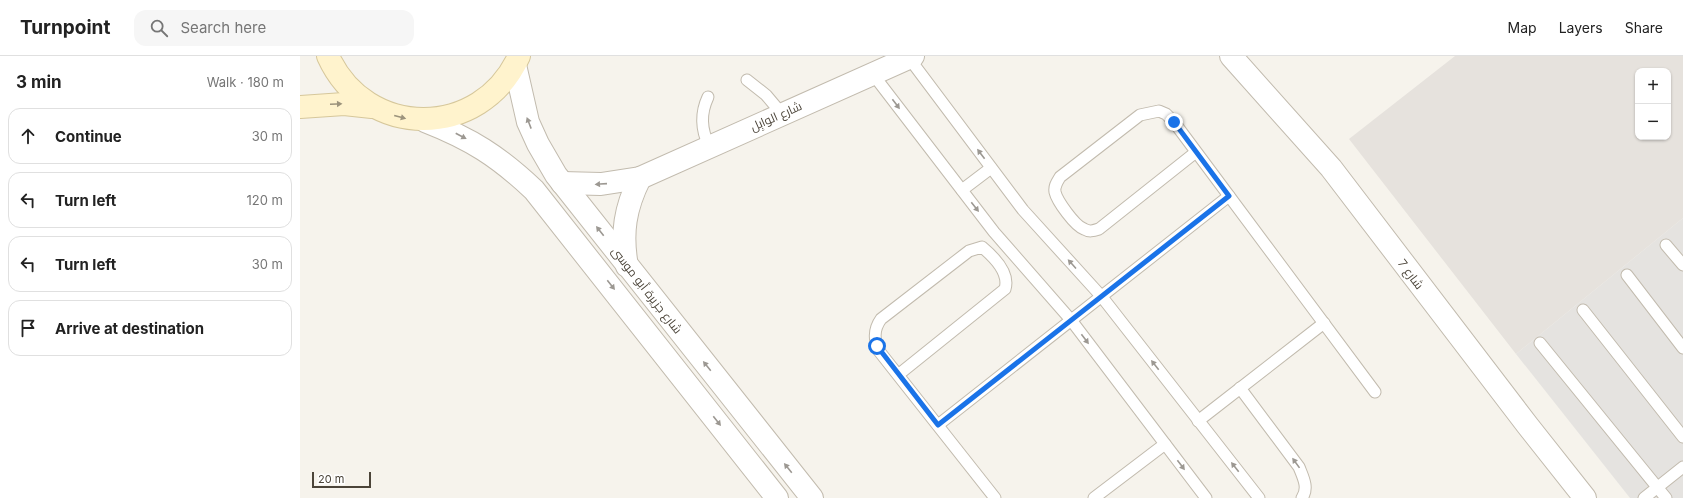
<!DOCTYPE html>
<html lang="en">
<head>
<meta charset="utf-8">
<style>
	body { margin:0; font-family:Inter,Cairo,sans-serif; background:#f6f6f6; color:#222 }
	.controls { position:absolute; right:12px; top:12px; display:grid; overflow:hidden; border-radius:8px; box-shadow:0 1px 3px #0004 }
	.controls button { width:36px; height:36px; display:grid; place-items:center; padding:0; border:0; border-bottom:1px solid #e0e0e0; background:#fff; color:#222; font:20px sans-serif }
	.scale { position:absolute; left:12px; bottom:10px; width:59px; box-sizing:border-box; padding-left:4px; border:2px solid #4b4439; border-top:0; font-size:11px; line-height:14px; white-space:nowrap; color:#4b4439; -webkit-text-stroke:3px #fff; paint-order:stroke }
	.stop { position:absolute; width:12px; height:12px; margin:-9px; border:3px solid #1a73e8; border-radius:50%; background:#fff }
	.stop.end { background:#1a73e8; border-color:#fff; box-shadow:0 1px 4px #0008 }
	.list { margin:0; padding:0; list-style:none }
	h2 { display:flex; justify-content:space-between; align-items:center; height:52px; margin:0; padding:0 16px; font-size:17px }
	h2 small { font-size:13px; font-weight:400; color:#767676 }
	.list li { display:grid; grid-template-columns:26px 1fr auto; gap:12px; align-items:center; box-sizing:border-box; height:56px; margin:0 8px 8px; padding:0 8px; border:1px solid #e0e0e0; border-radius:12px }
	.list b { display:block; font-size:15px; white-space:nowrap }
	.list em { font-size:13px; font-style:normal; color:#767676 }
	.icon { flex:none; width:22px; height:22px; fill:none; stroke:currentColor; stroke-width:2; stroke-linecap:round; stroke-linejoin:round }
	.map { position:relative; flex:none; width:1383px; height:442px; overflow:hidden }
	header { display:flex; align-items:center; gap:24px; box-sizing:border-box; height:56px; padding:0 20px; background:#fff; border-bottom:1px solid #e0e0e0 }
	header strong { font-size:19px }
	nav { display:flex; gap:22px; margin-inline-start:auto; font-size:14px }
	.search { width:280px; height:36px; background:#f6f6f6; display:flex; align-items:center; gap:10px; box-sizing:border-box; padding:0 14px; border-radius:12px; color:#767676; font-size:15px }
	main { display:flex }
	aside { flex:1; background:#fff }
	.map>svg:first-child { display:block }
</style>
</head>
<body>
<header>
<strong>Turnpoint</strong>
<div class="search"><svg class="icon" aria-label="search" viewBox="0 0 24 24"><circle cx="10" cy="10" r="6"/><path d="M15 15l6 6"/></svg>Search here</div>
<nav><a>Map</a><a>Layers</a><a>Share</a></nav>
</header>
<main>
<aside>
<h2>3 min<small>Walk · 180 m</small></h2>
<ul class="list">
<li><svg class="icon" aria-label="ahead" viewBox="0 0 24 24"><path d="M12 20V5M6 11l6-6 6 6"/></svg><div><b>Continue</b></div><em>30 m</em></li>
<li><svg class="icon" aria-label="left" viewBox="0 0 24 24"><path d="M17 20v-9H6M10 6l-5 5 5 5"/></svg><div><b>Turn left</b></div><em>120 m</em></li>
<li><svg class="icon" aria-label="left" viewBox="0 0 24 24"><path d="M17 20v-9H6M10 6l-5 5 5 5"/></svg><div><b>Turn left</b></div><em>30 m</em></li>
<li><svg class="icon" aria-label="arrive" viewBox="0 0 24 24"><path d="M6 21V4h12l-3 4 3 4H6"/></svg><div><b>Arrive at destination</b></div></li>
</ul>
</aside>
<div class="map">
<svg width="1383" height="442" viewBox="0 0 1383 442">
	<rect width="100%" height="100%" fill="#f6f3ec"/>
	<path fill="#e6e2dd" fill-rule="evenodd" d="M 1155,0 L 1383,0 L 1383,162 L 1216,298 L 1049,83 ZM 1338,15 L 1368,15 L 1368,81 L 1338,81 Z"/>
	<path fill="#e5e3e0" d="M 1383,162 L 1383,442 L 1330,442 L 1216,298 Z"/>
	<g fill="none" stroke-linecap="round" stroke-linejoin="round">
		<g stroke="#c2bbae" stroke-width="13">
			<g id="service">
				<path d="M 609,2 L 723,154 L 802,241 L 959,442"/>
				<path d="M 572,17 L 694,176 L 771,264 L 906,442"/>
				<path d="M 447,24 L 466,39 L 482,58"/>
				<path d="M 408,41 C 400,58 401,73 409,90"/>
				<path d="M 896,96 L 799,173 C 793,175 789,176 784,173 C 775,170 757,145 755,136 C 754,130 757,126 760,121 L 840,59 L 859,55 L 866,58 L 874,66 L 1075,336"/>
				<path d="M 662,134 L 691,112"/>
				<path d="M 1366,189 L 1383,209"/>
				<path d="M 1327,219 L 1383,292"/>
				<path d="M 1283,254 L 1383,381"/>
				<path d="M 1240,287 L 1366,442"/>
				<path d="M 598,319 L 705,233 C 710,217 694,201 682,191 L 669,195 L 581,263 C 573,274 574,284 579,295 L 695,442"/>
				<path d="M 940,332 L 999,411 C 1003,421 1009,432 1002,442"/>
				<path d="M 898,365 L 1024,267"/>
				<path d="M 638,369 L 929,140"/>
				<path d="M 794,442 L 865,388"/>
				<path d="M 1344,442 L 1383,411"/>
			</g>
		</g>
		<g stroke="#c2bbae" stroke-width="24">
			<g id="minor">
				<path d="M 931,0 L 1031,112 L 1228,370 L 1285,442"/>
				<path d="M 215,9 L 228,66 L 238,88 L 256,119 L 512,442"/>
				<path d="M 125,65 C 171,83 198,100 234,134 L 477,442"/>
				<path d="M 262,127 L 301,128 L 340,122 L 613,0"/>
				<path d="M 327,210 C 321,177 325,152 340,122"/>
			</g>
		</g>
		<g stroke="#d6c79b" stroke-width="24">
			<g id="secondary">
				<path d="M 28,0 C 66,84 181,84 219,0"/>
				<path d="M 0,51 L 44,48 L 72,51"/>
			</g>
		</g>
		<use href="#service" stroke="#fff" stroke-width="11"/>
		<use href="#minor" stroke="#fff" stroke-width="22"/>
		<use href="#secondary" stroke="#fff3cd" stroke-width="22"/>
	</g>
	<defs><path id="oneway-solid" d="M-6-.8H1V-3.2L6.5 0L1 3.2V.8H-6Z"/></defs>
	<g fill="#9c937c">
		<use href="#oneway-solid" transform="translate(36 48) rotate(-2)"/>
		<use href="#oneway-solid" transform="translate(100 61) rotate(15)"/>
	</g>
	<g fill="#9c9892">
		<use href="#oneway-solid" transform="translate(596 48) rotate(53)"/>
		<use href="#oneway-solid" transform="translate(229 67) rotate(-111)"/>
		<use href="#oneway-solid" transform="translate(161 80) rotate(28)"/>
		<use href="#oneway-solid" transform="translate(681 98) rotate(-127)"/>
		<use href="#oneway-solid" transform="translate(301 128) rotate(176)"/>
		<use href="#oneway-solid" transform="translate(675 151) rotate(52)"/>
		<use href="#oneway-solid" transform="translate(300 175) rotate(-128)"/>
		<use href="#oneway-solid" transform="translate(772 208) rotate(-132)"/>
		<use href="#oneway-solid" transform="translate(311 229) rotate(52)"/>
		<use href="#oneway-solid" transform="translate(785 283) rotate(53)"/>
		<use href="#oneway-solid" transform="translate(855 309) rotate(-128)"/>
		<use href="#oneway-solid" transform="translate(407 310) rotate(-129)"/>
		<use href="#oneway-solid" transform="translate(417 365) rotate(52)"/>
		<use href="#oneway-solid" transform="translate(996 407) rotate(-126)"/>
		<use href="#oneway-solid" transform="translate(881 409) rotate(53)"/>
		<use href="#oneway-solid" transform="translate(935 411) rotate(-128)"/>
		<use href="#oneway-solid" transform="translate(488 412) rotate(-129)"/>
	</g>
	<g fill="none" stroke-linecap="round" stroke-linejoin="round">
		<path stroke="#1a73e8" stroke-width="5" d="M 577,290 L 638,369 L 929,140 L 874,66"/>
	</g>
	<g text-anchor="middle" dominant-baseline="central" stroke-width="4" stroke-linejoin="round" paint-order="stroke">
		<g font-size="12" fill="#4b4439" stroke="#fff">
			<text transform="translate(476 60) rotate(-24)">شارع الوابِل</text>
			<text transform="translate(1111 218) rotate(53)">شارع 7</text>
			<text transform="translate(347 234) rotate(52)">شارع جزيرة أبو موسى</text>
		</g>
	</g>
</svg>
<div class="controls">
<button>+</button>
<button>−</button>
</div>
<div class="scale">20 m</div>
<div class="stop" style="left:577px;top:290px"></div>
<div class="stop end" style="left:874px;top:66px"></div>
</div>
</main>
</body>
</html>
